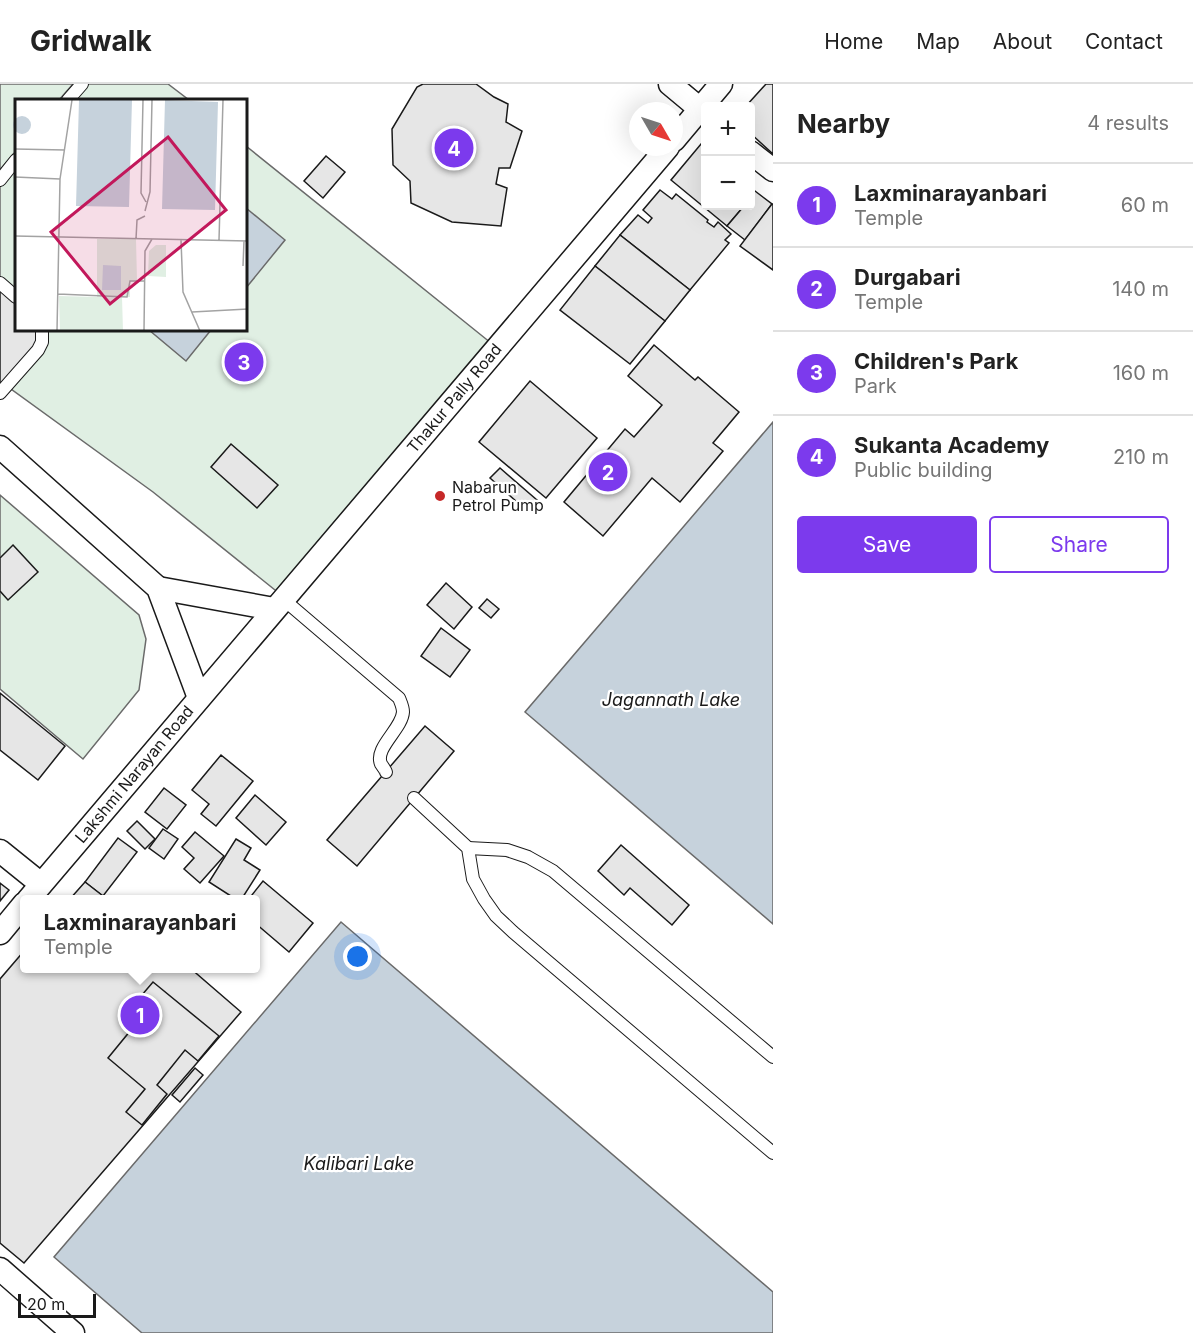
<!DOCTYPE html>
<html lang="en">
<head>
<meta charset="utf-8">
<style>
	body { margin:0; font-family:Inter,sans-serif; background:#f6f6f6; color:#222 }
	.controls { position:absolute; right:18px; top:18px; display:grid; overflow:hidden; border-radius:6px; box-shadow:0 6px 24px #0002 }
	.controls button { width:54px; height:54px; display:grid; place-items:center; padding:0; border:0; border-bottom:2px solid #e0e0e0; background:#fff; color:#222; font:30px sans-serif }
	.compass { position:absolute; left:629px; top:18px; width:54px; height:54px; border-radius:50%; background:#fff; box-shadow:0 6px 24px #0002; rotate:129deg }
	.scale { position:absolute; left:18px; bottom:15px; width:78px; box-sizing:border-box; padding-left:6px; border:3px solid #1a1a1a; border-top:0; font-size:16px; line-height:21px; white-space:nowrap; color:#1a1a1a; -webkit-text-stroke:4px #fff; paint-order:stroke }
	.you { position:absolute; left:358px; top:873px; width:21px; height:21px; margin:-15px; border:4px solid #fff; border-radius:50%; background:#1a73e8; box-shadow:0 0 0 9px #1a73e833 }
	.badge { display:grid; place-items:center; width:39px; height:39px; border-radius:50%; background:#7c3aed; color:#fff; font-size:20px; font-weight:700 }
	.pin { position:absolute; translate:-50% -50%; border:3px solid #fff; box-shadow:0 2px 6px #0006 }
	.popup { position:absolute; left:20px; top:811px; width:240px; height:78px; box-sizing:border-box; display:grid; place-content:center; border-radius:6px; background:#fff; filter:drop-shadow(0 2px 4px #0005); font-size:20px; white-space:nowrap; color:#767676 }
	.popup b { font-size:22px; color:#222 }
	.popup::after { content:''; position:absolute; left:50%; top:100%; margin-left:-12px; border:12px solid transparent; border-top-color:#fff }
	.list { margin:0; padding:0; list-style:none }
	h2 { display:flex; justify-content:space-between; align-items:center; height:78px; margin:0; padding:0 24px; font-size:26px }
	h2 small { font-size:20px; font-weight:400; color:#767676 }
	.list li { display:grid; grid-template-columns:39px 1fr auto; gap:18px; align-items:center; box-sizing:border-box; height:84px; padding:0 24px; border-top:2px solid #e0e0e0 }
	.list b { display:block; font-size:22px; white-space:nowrap }
	.list p { margin:0; font-size:20px; white-space:nowrap; color:#767676 }
	.list em { font-size:20px; font-style:normal; color:#767676 }
	.actions { display:flex; gap:12px; padding:18px 24px }
	.actions a { flex:1; padding:14px 0; border:2px solid #7c3aed; border-radius:6px; text-align:center; font-size:21px; color:#7c3aed }
	.actions .main { background:#7c3aed; color:#fff }
	.map { position:relative; flex:none; width:773px; height:1249px; overflow:hidden }
	header { display:flex; align-items:center; gap:36px; box-sizing:border-box; height:84px; padding:0 30px; background:#fff; border-bottom:2px solid #e0e0e0 }
	header strong { font-size:28px }
	nav { display:flex; gap:33px; margin-inline-start:auto; font-size:21px }
	main { display:flex }
	aside { flex:1; background:#fff }
	.map>svg:first-child { display:block }
</style>
</head>
<body>
<header>
<strong>Gridwalk</strong>
<nav><a>Home</a><a>Map</a><a>About</a><a>Contact</a></nav>
</header>
<main>
<div class="map">
<svg width="773" height="1249" viewBox="0 0 773 1249">
	<rect width="100%" height="100%" fill="#fff"/>
	<g fill="#e0efe3" stroke="#6a6a6a" stroke-width="1.5">
		<path d="M 0,0 L 73,0 L 59,16 L 16,16 L 16,67 L 0,86 Z"/>
		<path d="M 75,0 L 168,0 L 189,16 L 62,16 Z"/>
		<path d="M 246,62 L 491,259 L 280,510 L 153,408 L 0,297 L 31,246 L 246,246 Z"/>
		<path d="M 16,73 L 16,233 L 0,218 L 0,93 Z"/>
		<path d="M 0,411 L 139,531 L 146,555 L 139,606 L 83,675 L 0,605 Z"/>
	</g>
	<g fill="#c6d2dc" stroke="#6a6a6a" stroke-width="1.5">
		<path d="M 246,124 L 285,156 L 246,204 Z"/>
		<path d="M 149,246 L 211,246 L 186,277 Z"/>
		<path d="M 773,338 L 773,840 L 525,628 Z"/>
		<path d="M 341,838 L 773,1208 L 773,1249 L 142,1249 L 54,1173 Z"/>
	</g>
	<g fill="#e6e6e6" stroke="#1a1a1a" stroke-width="1.5">
		<path d="M 423,0 L 476,0 L 494,13 L 508,20 L 506,38 L 522,47 L 510,84 L 499,84 L 496,100 L 507,104 L 501,142 L 452,138 L 411,119 L 410,97 L 393,81 L 392,45 L 417,3 Z"/>
		<path d="M 766,0 L 773,0 L 773,70 L 750,49 L 750,22 L 746,22 Z"/>
		<path d="M 701,60 L 706,64 L 706,122 L 744,122 L 727,142 L 671,96 Z"/>
		<path d="M 326,72 L 345,88 L 323,114 L 304,97 Z"/>
		<path d="M 660,106 L 672,115 L 676,110 L 708,136 L 707,138 L 714,143 L 718,138 L 731,150 L 725,156 L 729,159 L 690,206 L 620,151 L 638,131 L 648,139 L 652,134 L 643,126 Z"/>
		<path d="M 755,107 L 772,120 L 745,156 L 727,142 L 744,122 L 750,122 L 750,113 Z"/>
		<path d="M 772,120 L 773,121 L 773,186 L 740,162 Z"/>
		<path d="M 620,151 L 690,206 L 665,237 L 595,182 Z"/>
		<path d="M 595,182 L 665,237 L 630,280 L 560,226 Z"/>
		<path d="M 0,200 L 16,214 L 16,246 L 48,246 L 0,303 Z"/>
		<path d="M 654,261 L 695,296 L 698,293 L 739,328 L 713,359 L 723,367 L 680,418 L 652,394 L 603,452 L 564,418 L 625,345 L 634,353 L 662,321 L 628,292 Z"/>
		<path d="M 530,297 L 597,354 L 546,414 L 479,358 Z"/>
		<path d="M 231,360 L 278,401 L 257,424 L 211,383 Z"/>
		<path d="M 500,384 L 537,416 L 527,427 L 490,394 Z"/>
		<path d="M 13,461 L 38,488 L 8,516 L 0,507 L 0,474 Z"/>
		<path d="M 446,499 L 472,523 L 454,545 L 427,521 Z"/>
		<path d="M 487,515 L 499,525 L 491,534 L 479,524 Z"/>
		<path d="M 441,544 L 470,566 L 450,593 L 421,572 Z"/>
		<path d="M 0,609 L 65,662 L 38,696 L 0,666 Z"/>
		<path d="M 425,642 L 454,667 L 357,782 L 327,756 Z"/>
		<path d="M 221,671 L 253,697 L 216,742 L 201,730 L 209,720 L 192,706 Z"/>
		<path d="M 164,704 L 186,721 L 167,745 L 145,728 Z"/>
		<path d="M 255,711 L 286,738 L 266,761 L 236,734 Z"/>
		<path d="M 137,737 L 155,755 L 145,765 L 127,747 Z"/>
		<path d="M 163,745 L 178,755 L 164,775 L 149,764 Z"/>
		<path d="M 195,748 L 224,772 L 200,799 L 184,785 L 194,774 L 182,763 Z"/>
		<path d="M 118,754 L 137,768 L 103,812 L 85,798 Z"/>
		<path d="M 236,755 L 251,764 L 244,776 L 260,786 L 241,816 L 237,816 L 209,798 Z"/>
		<path d="M 621,761 L 689,821 L 672,841 L 630,804 L 624,811 L 598,787 Z"/>
		<path d="M 263,797 L 313,839 L 289,868 L 255,839 L 255,816 L 248,816 Z"/>
		<path d="M 85,798 L 103,812 L 108,816 L 69,816 Z"/>
		<path d="M 0,799 L 9,806 L 0,817 Z"/>
		<path d="M 24,867 L 24,884 L 190,884 L 241,928 L 24,1179 L 0,1159 L 0,895 Z"/>
		<path d="M 153,898 L 219,952 L 198,977 L 185,966 L 157,1001 L 167,1010 L 142,1041 L 126,1028 L 145,1005 L 108,974 L 135,941 L 124,932 Z"/>
		<path d="M 195,984 L 203,991 L 180,1018 L 172,1011 Z"/>
	</g>
	<g fill="none" stroke-linecap="round" stroke-linejoin="round">
		<g stroke="#1a1a1a" stroke-width="14">
			<g id="service">
				<path d="M 68,16 L 82,0"/>
				<path d="M 0,96 L 16,76"/>
				<path d="M 0,199 L 16,213"/>
				<path d="M 0,309 L 38,266 L 42,258 L 42,246"/>
				<path d="M 283,515 L 399,614 C 401,619 403,623 403,628 C 402,645 374,664 381,680 C 381,680 386,687 386,688"/>
				<path d="M 414,714 L 468,764 L 473,795 L 484,815 L 496,832 L 513,848 L 773,1069"/>
				<path d="M 468,764 L 507,766 L 528,773 L 553,787 L 773,973"/>
			</g>
		</g>
		<g stroke="#1a1a1a" stroke-width="25">
			<g id="minor">
				<path d="M 670,0 L 706,30"/>
				<path d="M 674,56 L 721,0"/>
				<path d="M 750,68 L 773,86"/>
				<path d="M 0,363 L 158,504 L 199,614"/>
				<path d="M 158,504 L 274,525"/>
				<path d="M 0,767 L 41,800"/>
				<path d="M 28,816 L 668,63"/>
				<path d="M 0,849 L 24,820"/>
				<path d="M 0,1185 L 73,1249"/>
			</g>
		</g>
		<use href="#service" stroke="#fff" stroke-width="12"/>
		<use href="#minor" stroke="#fff" stroke-width="22"/>
	</g>
	<circle fill="#c62828" stroke="#fff" stroke-width="2" cx="440" cy="412" r="6"/>
	<g text-anchor="middle" dominant-baseline="central" stroke-width="4.5" stroke-linejoin="round" paint-order="stroke">
		<g font-size="16" fill="#1a1a1a" stroke="#fff">
			<text transform="translate(454 314) rotate(-50)">Thakur Pally Road</text>
			<text transform="translate(134 690) rotate(-50)">Lakshmi Narayan Road</text>
		</g>
		<g font-size="16" fill="#1a1a1a" stroke="#fff" text-anchor="start">
			<text x="452" y="403">Nabarun<tspan x="452" dy="18">Petrol Pump</tspan></text>
		</g>
		<g font-size="18" font-style="italic" fill="#1a1a1a" stroke="#fff">
			<text x="671" y="615">Jagannath Lake</text>
			<text x="359" y="1079">Kalibari Lake</text>
		</g>
	</g>
	<g transform="translate(15 15)">
		<rect width="232" height="232" fill="#fff"/>
		<path d="M 82,140 L 121,140 L 122,182 L 115,183 L 115,198 L 107,198 L 108,232 L 45,232 L 44,197 L 82,198 ZM 141,146 L 151,146 L 151,178 L 133,177 L 134,152 Z" fill="#e0efe3"/>
		<path d="M 64,1 L 117,1 L 114,108 L 61,107 ZM 150,1 L 203,3 L 200,111 L 147,110 ZM-2 26a9 9 0 1 1 18 0a9 9 0 1 1-18 0ZM 88,166 L 106,167 L 106,191 L 87,191 Z" fill="#c6d2dc"/>
		<path fill="none" stroke="#a3a3a3" stroke-width="1.5" d="M 128,1 L 126,94 L 131,103M 0,50 L 50,51M 0,78 L 45,80M 130,112 L 135,93 L 137,1M 0,137 L 233,142M 121,140 L 122,121 L 130,117M 166,141 L 168,193 L 185,232M 204,141 L 208,1M 228,167 L 229,142M 43,195 L 112,198 L 115,182 L 129,182M 177,213 L 233,210M 42,232 L 45,80 L 57,1M 129,232 L 130,152 L 137,140"/>
		<path fill="#c2185b" fill-opacity="0.15" stroke="#c2185b" stroke-width="3" d="M 153,38 L 211,111 L 95,205 L 36,133 Z"/>
		<rect width="232" height="232" fill="none" stroke="#1a1a1a" stroke-width="3"/>
	</g>
</svg>
<div class="controls">
<button>+</button>
<button>−</button>
</div>
<svg class="compass" viewBox="-18 -18 36 36"><path d="M0-13l5 13h-10z" fill="#e53935"/><path d="M0 13l5-13h-10z" fill="#767676"/></svg>
<div class="scale">20 m</div>
<div class="you"></div>
<div class="pin badge" style="left:140px;top:931px">1</div>
<div class="popup"><b>Laxminarayanbari</b>Temple</div>
<div class="pin badge" style="left:608px;top:388px">2</div>
<div class="pin badge" style="left:244px;top:278px">3</div>
<div class="pin badge" style="left:454px;top:64px">4</div>
</div>
<aside>
<h2>Nearby<small>4 results</small></h2>
<ul class="list">
<li><span class="badge">1</span><div><b>Laxminarayanbari</b><p>Temple</p></div><em>60 m</em></li>
<li><span class="badge">2</span><div><b>Durgabari</b><p>Temple</p></div><em>140 m</em></li>
<li><span class="badge">3</span><div><b>Children's Park</b><p>Park</p></div><em>160 m</em></li>
<li><span class="badge">4</span><div><b>Sukanta Academy</b><p>Public building</p></div><em>210 m</em></li>
</ul>
<div class="actions"><a class="main">Save</a><a>Share</a></div>
</aside>
</main>
</body>
</html>
